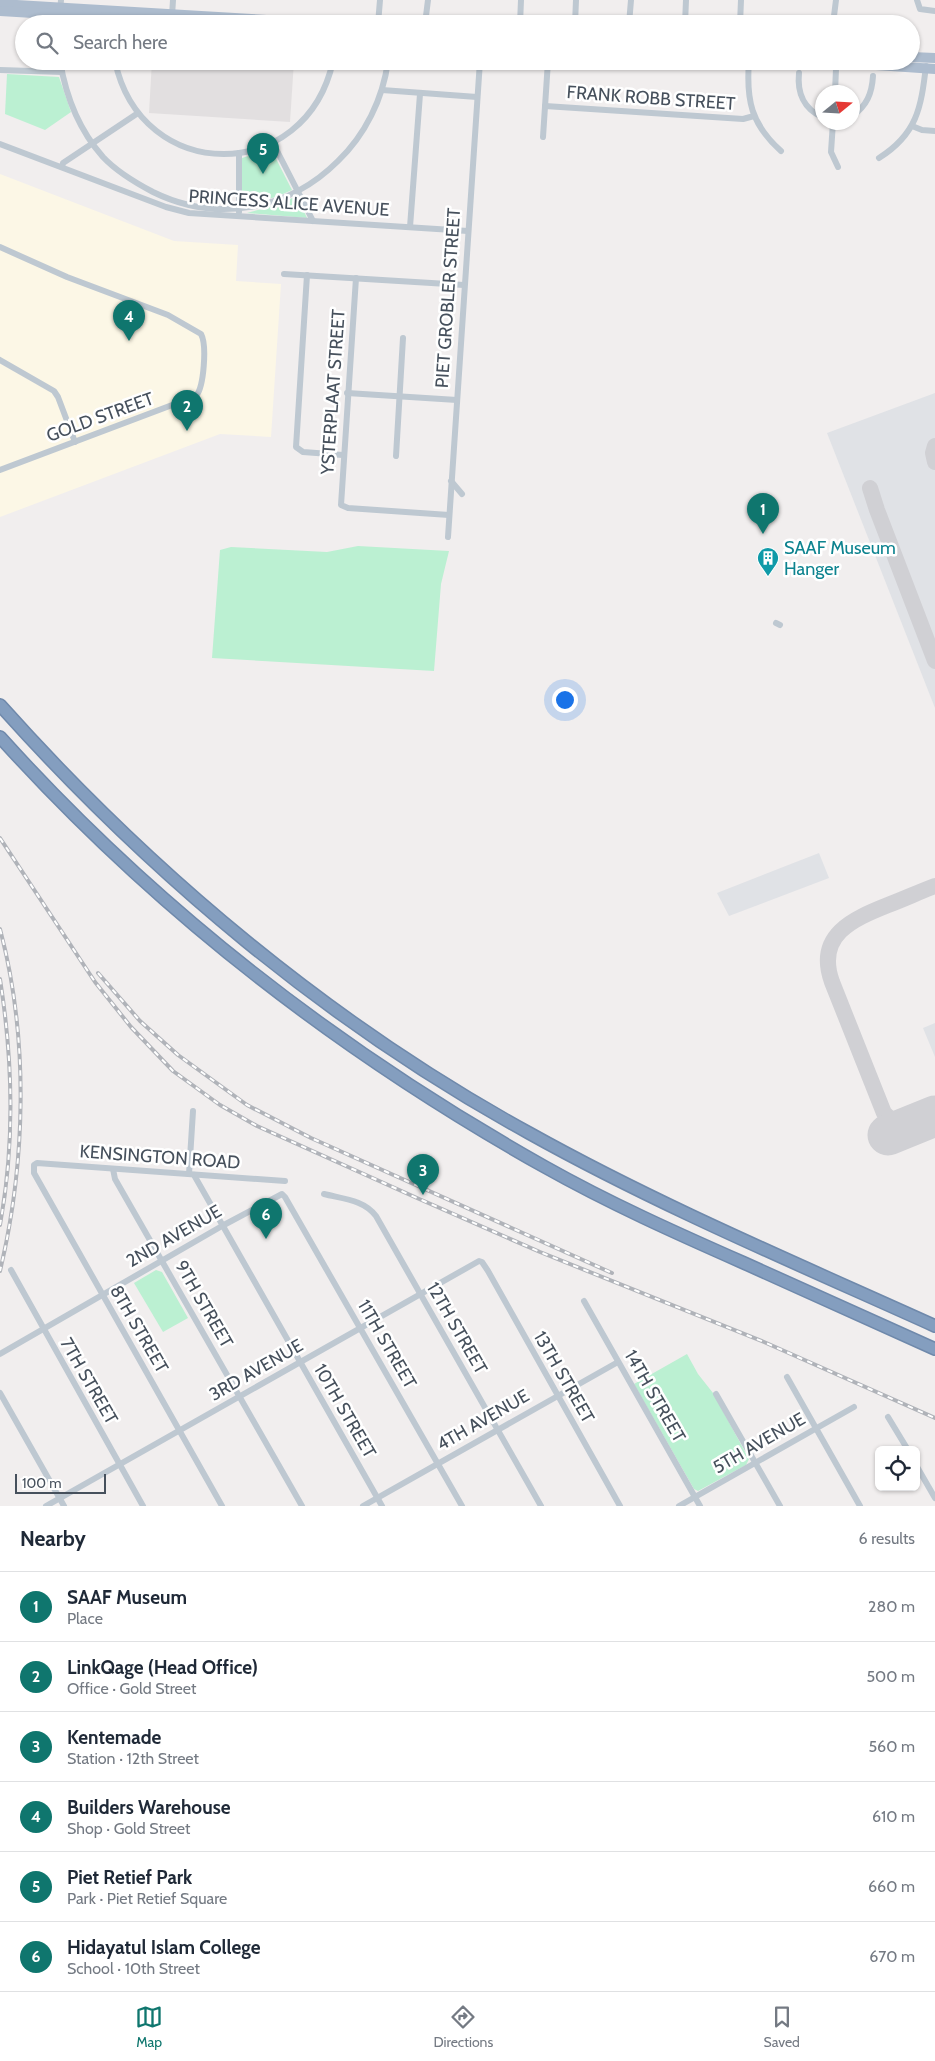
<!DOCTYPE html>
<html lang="en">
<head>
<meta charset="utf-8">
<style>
	body { margin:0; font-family:Cabin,sans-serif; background:#f6f6f7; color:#1f2937 }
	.controls { position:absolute; right:15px; bottom:15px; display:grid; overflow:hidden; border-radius:8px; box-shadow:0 1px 4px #0004 }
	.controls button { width:45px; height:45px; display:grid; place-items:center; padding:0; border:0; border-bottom:1px solid #e0e1e3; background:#fff; color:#1f2937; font:25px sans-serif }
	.compass { position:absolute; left:815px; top:85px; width:45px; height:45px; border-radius:50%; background:#fff; box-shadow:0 1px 4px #0004; rotate:72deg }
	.scale { position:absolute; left:15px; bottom:12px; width:91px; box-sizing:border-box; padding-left:5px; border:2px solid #46505c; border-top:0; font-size:14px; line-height:18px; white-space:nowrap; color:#46505c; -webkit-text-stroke:4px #fff; paint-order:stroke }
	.you { position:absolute; left:564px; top:699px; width:18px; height:18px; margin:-12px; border:4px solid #fff; border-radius:50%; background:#1a73e8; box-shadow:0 0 0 8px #1a73e833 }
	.badge { display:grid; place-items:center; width:32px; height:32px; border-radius:50%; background:#0f766e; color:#fff; font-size:16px; font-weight:700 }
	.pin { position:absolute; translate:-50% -41px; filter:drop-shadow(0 1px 2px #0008) }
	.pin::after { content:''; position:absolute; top:26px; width:18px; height:15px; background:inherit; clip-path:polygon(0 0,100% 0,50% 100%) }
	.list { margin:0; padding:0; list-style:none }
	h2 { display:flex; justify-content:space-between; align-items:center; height:65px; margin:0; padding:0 20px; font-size:21px }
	h2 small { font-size:16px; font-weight:400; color:#747a83 }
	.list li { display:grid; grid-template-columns:32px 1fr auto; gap:15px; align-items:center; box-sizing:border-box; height:70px; padding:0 20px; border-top:1px solid #e0e1e3 }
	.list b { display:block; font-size:19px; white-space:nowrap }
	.list p { margin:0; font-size:16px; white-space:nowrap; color:#747a83 }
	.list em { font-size:16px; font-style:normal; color:#747a83 }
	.icon { flex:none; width:28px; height:28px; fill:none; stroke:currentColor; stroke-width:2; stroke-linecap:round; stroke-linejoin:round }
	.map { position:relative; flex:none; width:935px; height:1506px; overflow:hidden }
	.search { position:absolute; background:#fff; box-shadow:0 1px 4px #0004; left:15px; right:15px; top:15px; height:55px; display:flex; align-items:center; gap:12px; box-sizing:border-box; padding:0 18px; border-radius:28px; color:#747a83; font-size:19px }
	.sheet { height:485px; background:#fff }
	nav { display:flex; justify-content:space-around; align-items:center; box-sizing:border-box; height:70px; border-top:1px solid #e0e1e3; background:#fff; font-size:14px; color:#747a83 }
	nav a { display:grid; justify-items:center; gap:2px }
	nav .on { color:#0f766e }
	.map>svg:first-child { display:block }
</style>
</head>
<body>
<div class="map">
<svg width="935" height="1506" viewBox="0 0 935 1506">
	<rect width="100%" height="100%" fill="#f1eeee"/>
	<path fill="#fcf7e6" d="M 0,174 L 174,241 L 238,245 L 236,281 L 281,284 L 271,437 L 220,434 L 0,517 Z"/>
	<path fill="#e2dfe0" d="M 152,61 L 294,61 L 290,122 L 149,113 Z"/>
	<g fill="#e0e2e6">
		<path d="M 935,393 L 935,708 L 827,433 Z"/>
		<path d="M 819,853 L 829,878 L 729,916 L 717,893 Z"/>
		<path d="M 935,1023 L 935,1057 L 923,1028 Z"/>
	</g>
	<g fill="#bbf0d2">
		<path d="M 7,74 L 59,77 L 71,112 L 45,130 L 5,114 Z"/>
		<path d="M 271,149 L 292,190 L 276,197 L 242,205 L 242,158 Z"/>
		<path d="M 297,196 L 307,218 L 247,213 L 273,206 Z"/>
		<path d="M 358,546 L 449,551 L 441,584 L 434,671 L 212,658 L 220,550 L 231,547 L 327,552 Z"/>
		<path d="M 156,1270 L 162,1272 L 188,1318 L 163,1332 L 134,1283 Z"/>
		<path d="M 687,1354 L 698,1374 L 713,1393 L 749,1459 L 746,1465 L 698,1491 L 694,1489 L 634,1384 Z"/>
	</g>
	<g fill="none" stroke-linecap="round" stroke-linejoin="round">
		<g stroke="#d0d0d4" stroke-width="16">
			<path d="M 935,446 L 933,453 L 935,462"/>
			<path d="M 870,488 L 877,510 L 935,661"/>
			<path d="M 919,1123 C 905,1127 894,1124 884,1113 L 832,982 C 815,935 853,919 888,905 C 904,899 919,892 935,886"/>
		</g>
		<path stroke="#d0d0d4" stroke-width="41" d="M 888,1135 L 935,1116"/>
		<g stroke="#6f89ab" stroke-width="14">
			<g id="highway">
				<path d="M 0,705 C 151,874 330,1024 529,1133 C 660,1206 798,1264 935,1326"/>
				<path d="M 0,737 C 156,910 342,1053 545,1167 C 609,1203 676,1233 744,1263 C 807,1292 871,1320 935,1349"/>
			</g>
		</g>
		<g stroke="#bec8d1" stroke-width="6">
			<path d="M 917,0 L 920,9 L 935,11"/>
			<path d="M 172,16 L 173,0"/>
			<path d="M 59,24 L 61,0"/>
			<path d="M 378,24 L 380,0"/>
			<path d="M 425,24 L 428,0"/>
			<path d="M 520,24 L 521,0"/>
			<path d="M 575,24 L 576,0"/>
			<path d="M 629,24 L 631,0"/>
			<path d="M 685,24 L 686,0"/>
			<path d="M 740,24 L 741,0"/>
			<path d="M 833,24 L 836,0"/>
			<path d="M 60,61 C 66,97 79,130 103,157 C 117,172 134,182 153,192 C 216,223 288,211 338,161 C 365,135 383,99 388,61"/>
			<path d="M 115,61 C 141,185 306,185 333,61"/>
			<path d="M 749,61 C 746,100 751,124 781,151"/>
			<path d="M 835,61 L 836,69 L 835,92"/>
			<path d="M 0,70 L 62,72"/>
			<path d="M 799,73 C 797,93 804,109 822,117"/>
			<path d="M 382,90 L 477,97"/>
			<path d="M 545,106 L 743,119 L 754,116"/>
			<path d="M 852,116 C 867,106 872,93 873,76"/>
			<path d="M 833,122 L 831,152 L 838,167"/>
			<path d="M 912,126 L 922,130 L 935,131"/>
			<path d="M 543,137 L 548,61"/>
			<path d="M 273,143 L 313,221"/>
			<path d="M 0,144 L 166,207 L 189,213 L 468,231"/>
			<path d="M 239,153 L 239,212"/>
			<path d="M 879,158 C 917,134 921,108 926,66"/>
			<path d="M 62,167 L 63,163 L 138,113"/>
			<path d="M 410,227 L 420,94"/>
			<path d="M 0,247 L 67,277 L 168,315 L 201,334 C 207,345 204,387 196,396 L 0,470"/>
			<path d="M 284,274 L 464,285"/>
			<path d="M 307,275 L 296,447 L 303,452 L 343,455"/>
			<path d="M 356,278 L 341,505 L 348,508 L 449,515"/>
			<path d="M 0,360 L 54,391 L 58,397 L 75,442"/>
			<path d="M 347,393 L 457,400"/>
			<path d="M 396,456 L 403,338"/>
			<path d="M 451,481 L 462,494"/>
			<path d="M 448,537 L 480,61"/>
			<path d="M 776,623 L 780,625"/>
			<path d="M 113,1169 L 115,1179 L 302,1506"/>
			<path d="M 189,1174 L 193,1111"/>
			<path d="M 194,1175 L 382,1506"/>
			<path d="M 324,1194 C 344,1199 364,1200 376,1216 L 541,1506"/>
			<path d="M 11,1270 L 143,1506"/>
			<path d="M 584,1301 L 700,1506"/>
			<path d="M 0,1354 L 222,1226 L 282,1194 L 285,1197 L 462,1506"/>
			<path d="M 787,1377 L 860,1506"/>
			<path d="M 0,1393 L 64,1506"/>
			<path d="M 716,1394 L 780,1506"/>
			<path d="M 888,1417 L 908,1450"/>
			<path d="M 916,1465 L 935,1498"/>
			<path d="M 46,1506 L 479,1261 L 482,1262 L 488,1271 L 620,1506"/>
			<path d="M 222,1506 L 34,1173 L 34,1165 L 37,1163 L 285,1181"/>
			<path d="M 363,1506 L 618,1362"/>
			<path d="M 679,1506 L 854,1407"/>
		</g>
		<g stroke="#adbcce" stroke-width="10">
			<path d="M 0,4 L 334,24"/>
			<path d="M 0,11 L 215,24"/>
			<path d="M 911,57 L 935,58"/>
			<path d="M 817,61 L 935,69"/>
		</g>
		<use href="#highway" stroke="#849ebf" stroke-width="11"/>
		<g stroke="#b0b3b9" stroke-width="4">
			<g id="rail">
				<path d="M 0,838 L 95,982 L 131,1027 L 173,1071 L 220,1105 L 257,1126 L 417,1198 L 540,1252 L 764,1342 L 935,1418"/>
				<path d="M 0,929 C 29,1038 26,1162 0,1271"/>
				<path d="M 98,973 L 140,1021 L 178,1055 L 247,1105 L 311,1138 L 612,1273"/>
				<path d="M 0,979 C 13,1061 15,1143 0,1225"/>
			</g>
		</g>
		<use href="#rail" stroke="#fff" stroke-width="2" stroke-dasharray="5.5" stroke-linecap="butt"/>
	</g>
	<defs>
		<g id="building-pin" transform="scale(1.125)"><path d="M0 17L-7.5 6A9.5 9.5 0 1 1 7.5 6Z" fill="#0f9aa8" stroke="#fff"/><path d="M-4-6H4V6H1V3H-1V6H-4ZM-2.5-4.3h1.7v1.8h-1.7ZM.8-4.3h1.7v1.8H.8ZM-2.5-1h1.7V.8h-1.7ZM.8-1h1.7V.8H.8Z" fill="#fff"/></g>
	</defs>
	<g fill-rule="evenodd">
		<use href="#building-pin" x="768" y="558"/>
	</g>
	<g text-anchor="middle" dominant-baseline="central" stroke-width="5" stroke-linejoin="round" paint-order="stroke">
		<g font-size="18" fill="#46505c" stroke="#fff">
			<text transform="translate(651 98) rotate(4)">FRANK ROBB STREET</text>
			<text transform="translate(289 203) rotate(4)">PRINCESS ALICE AVENUE</text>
			<text transform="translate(448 298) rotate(-86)">PIET GROBLER STREET</text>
			<text transform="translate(333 392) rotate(-86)">YSTERPLAAT STREET</text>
			<text transform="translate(100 417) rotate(-20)">GOLD STREET</text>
			<text transform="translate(160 1157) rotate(4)">KENSINGTON ROAD</text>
			<text transform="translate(174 1236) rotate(-30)">2ND AVENUE</text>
			<text transform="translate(204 1304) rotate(60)">9TH STREET</text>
			<text transform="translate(457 1328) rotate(60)">12TH STREET</text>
			<text transform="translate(139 1329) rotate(60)">8TH STREET</text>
			<text transform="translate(387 1344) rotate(60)">11TH STREET</text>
			<text transform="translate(256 1370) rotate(-30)">3RD AVENUE</text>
			<text transform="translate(564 1377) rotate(60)">13TH STREET</text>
			<text transform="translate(89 1381) rotate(60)">7TH STREET</text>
			<text transform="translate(655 1396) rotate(60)">14TH STREET</text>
			<text transform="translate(345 1411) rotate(60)">10TH STREET</text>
			<text transform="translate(483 1420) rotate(-30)">4TH AVENUE</text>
			<text transform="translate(759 1443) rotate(-30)">5TH AVENUE</text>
		</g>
		<g font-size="18" fill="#0d838f" stroke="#fff" text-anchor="start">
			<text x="784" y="548">SAAF Museum<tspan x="784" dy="21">Hanger</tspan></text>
		</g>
	</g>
</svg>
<div class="controls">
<button><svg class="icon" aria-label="locate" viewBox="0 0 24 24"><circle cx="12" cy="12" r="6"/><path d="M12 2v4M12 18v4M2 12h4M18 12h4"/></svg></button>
</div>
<svg class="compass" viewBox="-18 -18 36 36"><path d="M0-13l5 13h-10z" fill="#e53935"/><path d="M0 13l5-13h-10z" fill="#747a83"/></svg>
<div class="scale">100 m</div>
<div class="you"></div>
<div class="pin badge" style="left:763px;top:534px">1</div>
<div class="pin badge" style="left:187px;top:431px">2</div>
<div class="pin badge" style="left:423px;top:1195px">3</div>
<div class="pin badge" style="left:129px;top:341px">4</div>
<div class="pin badge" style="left:263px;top:174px">5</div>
<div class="pin badge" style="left:266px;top:1239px">6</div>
<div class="search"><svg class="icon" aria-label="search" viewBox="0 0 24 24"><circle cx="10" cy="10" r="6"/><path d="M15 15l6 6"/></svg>Search here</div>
</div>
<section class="sheet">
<h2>Nearby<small>6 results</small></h2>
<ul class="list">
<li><span class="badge">1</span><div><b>SAAF Museum</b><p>Place</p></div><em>280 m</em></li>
<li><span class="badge">2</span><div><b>LinkQage (Head Office)</b><p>Office · Gold Street</p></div><em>500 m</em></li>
<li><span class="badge">3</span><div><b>Kentemade</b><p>Station · 12th Street</p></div><em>560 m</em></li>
<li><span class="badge">4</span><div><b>Builders Warehouse</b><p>Shop · Gold Street</p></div><em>610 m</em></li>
<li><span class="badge">5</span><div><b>Piet Retief Park</b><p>Park · Piet Retief Square</p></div><em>660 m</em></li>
<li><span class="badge">6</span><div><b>Hidayatul Islam College</b><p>School · 10th Street</p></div><em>670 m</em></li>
</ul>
</section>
<nav>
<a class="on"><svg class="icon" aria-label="map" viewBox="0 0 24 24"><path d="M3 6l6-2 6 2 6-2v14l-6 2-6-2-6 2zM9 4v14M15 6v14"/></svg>Map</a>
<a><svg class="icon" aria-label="directions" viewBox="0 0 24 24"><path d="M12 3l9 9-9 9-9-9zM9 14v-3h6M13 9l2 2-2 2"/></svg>Directions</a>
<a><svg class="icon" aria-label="saved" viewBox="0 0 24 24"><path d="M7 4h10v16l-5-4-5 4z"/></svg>Saved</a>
</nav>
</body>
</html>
